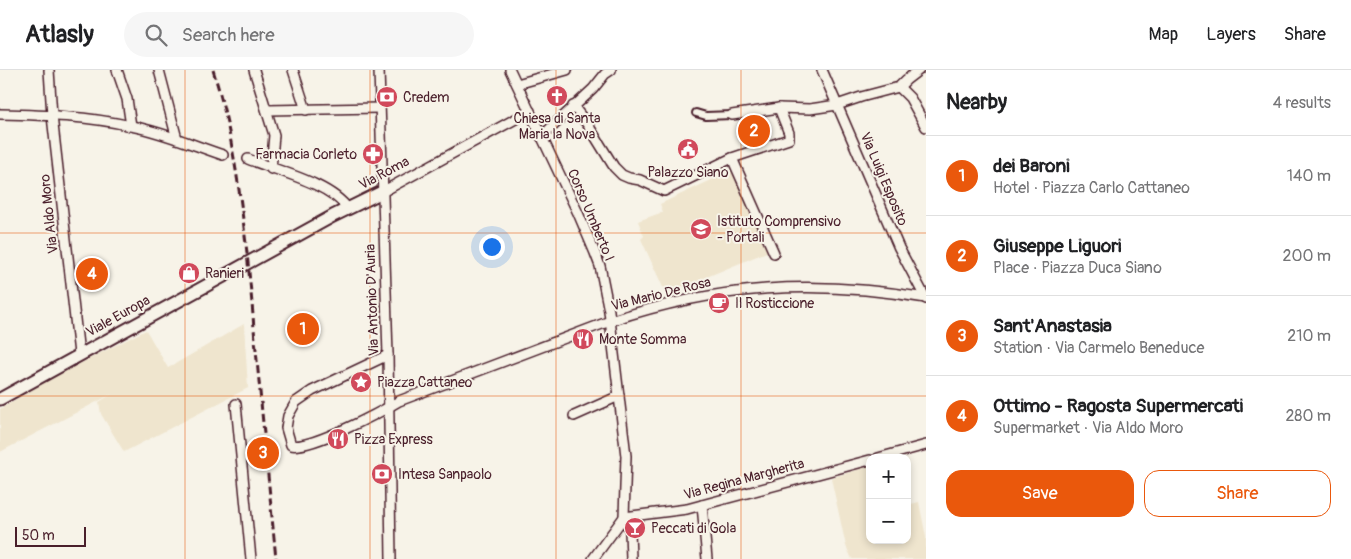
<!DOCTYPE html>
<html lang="en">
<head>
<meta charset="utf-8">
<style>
	body { margin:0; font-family:Pangolin,sans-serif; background:#f6f6f6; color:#202124 }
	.controls { position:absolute; right:15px; bottom:15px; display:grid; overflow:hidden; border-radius:10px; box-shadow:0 2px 8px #0003 }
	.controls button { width:45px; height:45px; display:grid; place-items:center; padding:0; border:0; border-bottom:1px solid #e0e0e0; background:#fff; color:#202124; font:25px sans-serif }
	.scale { position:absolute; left:15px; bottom:12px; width:71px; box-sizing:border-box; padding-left:5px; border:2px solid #4a1f2b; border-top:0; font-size:14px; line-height:18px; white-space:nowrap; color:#4a1f2b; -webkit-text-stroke:4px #f7f3e8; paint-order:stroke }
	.you { position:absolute; left:491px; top:176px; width:18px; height:18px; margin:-12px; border:4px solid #fff; border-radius:50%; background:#1a73e8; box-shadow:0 0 0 8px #1a73e833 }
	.badge { display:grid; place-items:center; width:32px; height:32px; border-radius:50%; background:#ea580c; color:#fff; font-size:16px; font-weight:700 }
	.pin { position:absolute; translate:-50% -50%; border:2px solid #fff; box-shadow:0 1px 5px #0006 }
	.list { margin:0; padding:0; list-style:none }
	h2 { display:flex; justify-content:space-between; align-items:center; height:65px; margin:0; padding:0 20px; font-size:21px }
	h2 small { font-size:16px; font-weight:400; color:#757577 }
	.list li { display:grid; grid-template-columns:32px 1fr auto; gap:15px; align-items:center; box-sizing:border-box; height:80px; padding:0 20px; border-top:1px solid #e0e0e0 }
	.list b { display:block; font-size:19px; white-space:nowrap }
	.list p { margin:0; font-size:16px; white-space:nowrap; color:#757577 }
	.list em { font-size:16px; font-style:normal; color:#757577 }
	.actions { display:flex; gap:10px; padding:15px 20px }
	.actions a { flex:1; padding:11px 0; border:1px solid #ea580c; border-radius:15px; text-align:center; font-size:18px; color:#ea580c }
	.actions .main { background:#ea580c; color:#fff }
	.icon { flex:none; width:28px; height:28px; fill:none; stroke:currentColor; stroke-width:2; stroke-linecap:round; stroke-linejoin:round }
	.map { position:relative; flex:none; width:926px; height:489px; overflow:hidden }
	header { display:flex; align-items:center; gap:30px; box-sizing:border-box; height:70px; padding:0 25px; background:#fff; border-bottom:1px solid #e0e0e0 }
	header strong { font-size:24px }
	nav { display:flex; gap:28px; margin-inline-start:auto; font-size:18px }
	.search { width:350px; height:45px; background:#f6f6f6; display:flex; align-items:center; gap:12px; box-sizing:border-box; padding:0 18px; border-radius:28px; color:#757577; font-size:19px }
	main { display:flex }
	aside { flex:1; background:#fff }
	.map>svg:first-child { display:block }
</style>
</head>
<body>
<header>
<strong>Atlasly</strong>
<div class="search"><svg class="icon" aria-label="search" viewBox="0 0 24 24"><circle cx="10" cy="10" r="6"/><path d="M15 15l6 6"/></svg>Search here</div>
<nav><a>Map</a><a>Layers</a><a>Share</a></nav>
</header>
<main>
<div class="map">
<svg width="926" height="489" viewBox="0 0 926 489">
	<rect width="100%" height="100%" fill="#f7f3e8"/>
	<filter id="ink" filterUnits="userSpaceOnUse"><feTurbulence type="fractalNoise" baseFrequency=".02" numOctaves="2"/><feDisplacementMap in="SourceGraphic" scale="10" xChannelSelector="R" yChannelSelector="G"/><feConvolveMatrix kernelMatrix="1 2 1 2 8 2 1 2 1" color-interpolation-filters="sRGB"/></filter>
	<g filter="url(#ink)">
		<g fill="#efe5ce">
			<path d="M 735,99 L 769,181 L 666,224 L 641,169 L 644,166 L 638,151 L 663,142 L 660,134 Z"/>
			<path d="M 244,254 L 248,318 L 124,382 L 101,344 L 99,332 L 112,324 L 0,382 L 0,339 L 50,309 L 91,288 L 146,260 L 168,298 Z"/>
			<path d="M 870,396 L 870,470 L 907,470 L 907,435 L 919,432 L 926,467 L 926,489 L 852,489 L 846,476 L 831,408 Z"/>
		</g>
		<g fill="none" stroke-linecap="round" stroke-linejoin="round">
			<g stroke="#4a1f2b" stroke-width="10">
				<path id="pedestrian" d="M 696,43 L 706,46 L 732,45"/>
			</g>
			<g stroke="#4a1f2b" stroke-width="12">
				<g id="minor">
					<path d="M 49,0 L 52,46 L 79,284"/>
					<path d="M 117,0 L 127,29 L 131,56"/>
					<path d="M 159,0 L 177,69"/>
					<path d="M 254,0 L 274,65 L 271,99"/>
					<path d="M 293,0 L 306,40"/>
					<path d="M 379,0 L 388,285 L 391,489"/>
					<path d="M 510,0 L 578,143 L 595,183 L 600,196 L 609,241 L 626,386 L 624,447 L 593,489"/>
					<path d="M 822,0 L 899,178 L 926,229"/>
					<path d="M 517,14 L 567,0"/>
					<path d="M 899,17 L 910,28 L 926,57"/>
					<path d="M 573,36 L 588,55 L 614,97 L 622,105 L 629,108 L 640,110 L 664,121 L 732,88 L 789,69 L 789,63 L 779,38"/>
					<path d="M 267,40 L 380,38"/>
					<path d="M 0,44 C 44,45 88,46 131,56 C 163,62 193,75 223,85"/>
					<path d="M 732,45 L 779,38 L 810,39 L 837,35 L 861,27 L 899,17 L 906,10 L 919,0"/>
					<path d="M 541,67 L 593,19 L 605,4 L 611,0"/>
					<path d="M 732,88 L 774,183"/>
					<path d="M 248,89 C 277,101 330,113 348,139"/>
					<path d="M 382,122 L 530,41"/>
					<path d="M 388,285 L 312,321 L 296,332 L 288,346 L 286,358 L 291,375 C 309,380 381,342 399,331 L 610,251 C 718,215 814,209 926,228"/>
					<path d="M 236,334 L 251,489"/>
					<path d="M 574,346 L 619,326"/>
					<path d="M 878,388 L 926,375"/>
					<path d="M 702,435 L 707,489"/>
					<path d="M 631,489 L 630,461 L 624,447 L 687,439 L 870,390"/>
				</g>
			</g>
			<g stroke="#4a1f2b" stroke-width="15">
				<path id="tertiary" d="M 0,329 L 333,146 L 382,122"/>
			</g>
			<use href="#pedestrian" stroke="#f7f3e8" stroke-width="6"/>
			<use href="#minor" stroke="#f7f3e8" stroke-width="9"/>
			<use href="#tertiary" stroke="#f7f3e8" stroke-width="11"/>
			<path stroke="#4a1f2b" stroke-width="3" stroke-dasharray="8 4" stroke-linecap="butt" d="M 213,0 C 231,57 239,115 246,174 C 249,202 252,230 254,259 L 276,489"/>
		</g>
	</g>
	<path fill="none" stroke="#e8590c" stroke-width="1" stroke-opacity="0.55" d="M 185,0 L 185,489M 370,0 L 370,489M 556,0 L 556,489M 741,0 L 741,489M 0,163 L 926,163M 0,326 L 926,326"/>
	<defs>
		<g id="church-disc" transform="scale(1.125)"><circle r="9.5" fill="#d1495b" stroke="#f7f3e8"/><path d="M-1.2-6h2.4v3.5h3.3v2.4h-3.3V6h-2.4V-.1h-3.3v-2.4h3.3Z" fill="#fff"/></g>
		<g id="bank-disc" transform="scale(1.125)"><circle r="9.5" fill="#d1495b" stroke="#f7f3e8"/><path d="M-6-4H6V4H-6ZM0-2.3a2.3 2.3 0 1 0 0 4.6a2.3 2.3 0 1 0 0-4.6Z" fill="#fff"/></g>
		<g id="civic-disc" transform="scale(1.125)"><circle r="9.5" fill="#d1495b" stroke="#f7f3e8"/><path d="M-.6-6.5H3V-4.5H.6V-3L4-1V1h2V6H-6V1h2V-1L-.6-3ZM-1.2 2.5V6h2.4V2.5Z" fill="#fff"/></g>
		<g id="pharmacy-disc" transform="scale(1.125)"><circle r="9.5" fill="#d1495b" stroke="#f7f3e8"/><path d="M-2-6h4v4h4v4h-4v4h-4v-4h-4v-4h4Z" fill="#fff"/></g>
		<g id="school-disc" transform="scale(1.125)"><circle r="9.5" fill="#d1495b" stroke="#f7f3e8"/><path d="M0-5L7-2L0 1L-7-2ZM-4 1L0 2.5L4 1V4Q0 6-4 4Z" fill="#fff"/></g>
		<g id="shop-disc" transform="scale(1.125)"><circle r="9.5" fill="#d1495b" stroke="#f7f3e8"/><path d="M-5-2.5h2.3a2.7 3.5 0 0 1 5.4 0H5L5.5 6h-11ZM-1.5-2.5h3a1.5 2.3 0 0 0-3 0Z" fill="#fff"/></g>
		<g id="cafe-disc" transform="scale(1.125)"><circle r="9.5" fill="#d1495b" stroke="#f7f3e8"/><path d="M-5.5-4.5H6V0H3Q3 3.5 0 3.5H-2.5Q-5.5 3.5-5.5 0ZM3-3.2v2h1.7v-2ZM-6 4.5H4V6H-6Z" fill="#fff"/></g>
		<g id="restaurant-disc" transform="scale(1.125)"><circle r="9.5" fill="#d1495b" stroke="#f7f3e8"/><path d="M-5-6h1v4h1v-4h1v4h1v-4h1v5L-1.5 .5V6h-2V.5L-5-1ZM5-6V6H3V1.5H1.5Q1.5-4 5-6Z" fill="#fff"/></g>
		<g id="sight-disc" transform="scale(1.125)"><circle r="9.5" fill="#d1495b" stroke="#f7f3e8"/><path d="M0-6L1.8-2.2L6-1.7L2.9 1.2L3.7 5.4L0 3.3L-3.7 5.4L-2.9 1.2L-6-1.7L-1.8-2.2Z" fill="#fff"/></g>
		<g id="bar-disc" transform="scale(1.125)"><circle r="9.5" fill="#d1495b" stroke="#f7f3e8"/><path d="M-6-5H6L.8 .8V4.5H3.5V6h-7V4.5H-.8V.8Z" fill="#fff"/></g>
	</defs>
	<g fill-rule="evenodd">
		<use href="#church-disc" x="557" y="26"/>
		<use href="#bank-disc" x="387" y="27"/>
		<use href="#civic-disc" x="688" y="79"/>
		<use href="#pharmacy-disc" x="373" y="84"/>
		<use href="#school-disc" x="701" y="159"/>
		<use href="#shop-disc" x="189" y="203"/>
		<use href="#cafe-disc" x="719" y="233"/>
		<use href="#restaurant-disc" x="583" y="269"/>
		<use href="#sight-disc" x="361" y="312"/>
		<use href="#restaurant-disc" x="338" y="369"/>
		<use href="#bank-disc" x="382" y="404"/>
		<use href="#bar-disc" x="635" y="458"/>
	</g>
	<g text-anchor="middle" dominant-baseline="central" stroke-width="4" stroke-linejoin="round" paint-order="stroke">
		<g font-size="14" fill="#4a1f2b" stroke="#f7f3e8" text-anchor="start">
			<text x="403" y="27">Credem</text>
			<text x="557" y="48" text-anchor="middle">Chiesa di Santa<tspan x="557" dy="16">Maria la Nova</tspan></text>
			<text x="357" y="84" text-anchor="end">Farmacia Corleto</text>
			<text x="688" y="102" text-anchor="middle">Palazzo Siano</text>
			<text x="717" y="151">Istituto Comprensivo<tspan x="717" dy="16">- Portali</tspan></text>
			<text x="205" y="203">Ranieri</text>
			<text x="735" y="233">Il Rosticcione</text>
			<text x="599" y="269">Monte Somma</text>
			<text x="377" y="312">Piazza Cattaneo</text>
			<text x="354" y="369">Pizza Express</text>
			<text x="398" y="404">Intesa Sanpaolo</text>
			<text x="651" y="458">Peccati di Gola</text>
		</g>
		<g font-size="14" fill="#4a1f2b" stroke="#f7f3e8">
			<text transform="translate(384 103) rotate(-28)">Via Roma</text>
			<text transform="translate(884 109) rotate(67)">Via Luigi Esposito</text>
			<text transform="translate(49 144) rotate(-96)">Via Aldo Moro</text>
			<text transform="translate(591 145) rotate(67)">Corso Umberto I</text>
			<text transform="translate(661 224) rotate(-14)">Via Mario De Rosa</text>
			<text transform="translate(372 230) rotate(-92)">Via Antonio D'Auria</text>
			<text transform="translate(118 246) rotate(-29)">Viale Europa</text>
			<text transform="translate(744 409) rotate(-15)">Via Regina Margherita</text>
		</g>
	</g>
</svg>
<div class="controls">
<button>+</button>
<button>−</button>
</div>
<div class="scale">50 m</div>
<div class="you"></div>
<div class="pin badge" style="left:303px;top:259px">1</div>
<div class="pin badge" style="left:754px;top:61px">2</div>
<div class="pin badge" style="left:263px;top:383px">3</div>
<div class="pin badge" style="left:92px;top:204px">4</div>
</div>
<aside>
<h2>Nearby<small>4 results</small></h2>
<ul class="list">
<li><span class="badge">1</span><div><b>dei Baroni</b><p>Hotel · Piazza Carlo Cattaneo</p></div><em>140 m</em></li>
<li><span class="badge">2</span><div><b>Giuseppe Liguori</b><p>Place · Piazza Duca Siano</p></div><em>200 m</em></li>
<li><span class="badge">3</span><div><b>Sant'Anastasia</b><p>Station · Via Carmelo Beneduce</p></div><em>210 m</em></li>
<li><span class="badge">4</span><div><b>Ottimo - Ragosta Supermercati</b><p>Supermarket · Via Aldo Moro</p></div><em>280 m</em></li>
</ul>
<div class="actions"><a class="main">Save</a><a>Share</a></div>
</aside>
</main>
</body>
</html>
